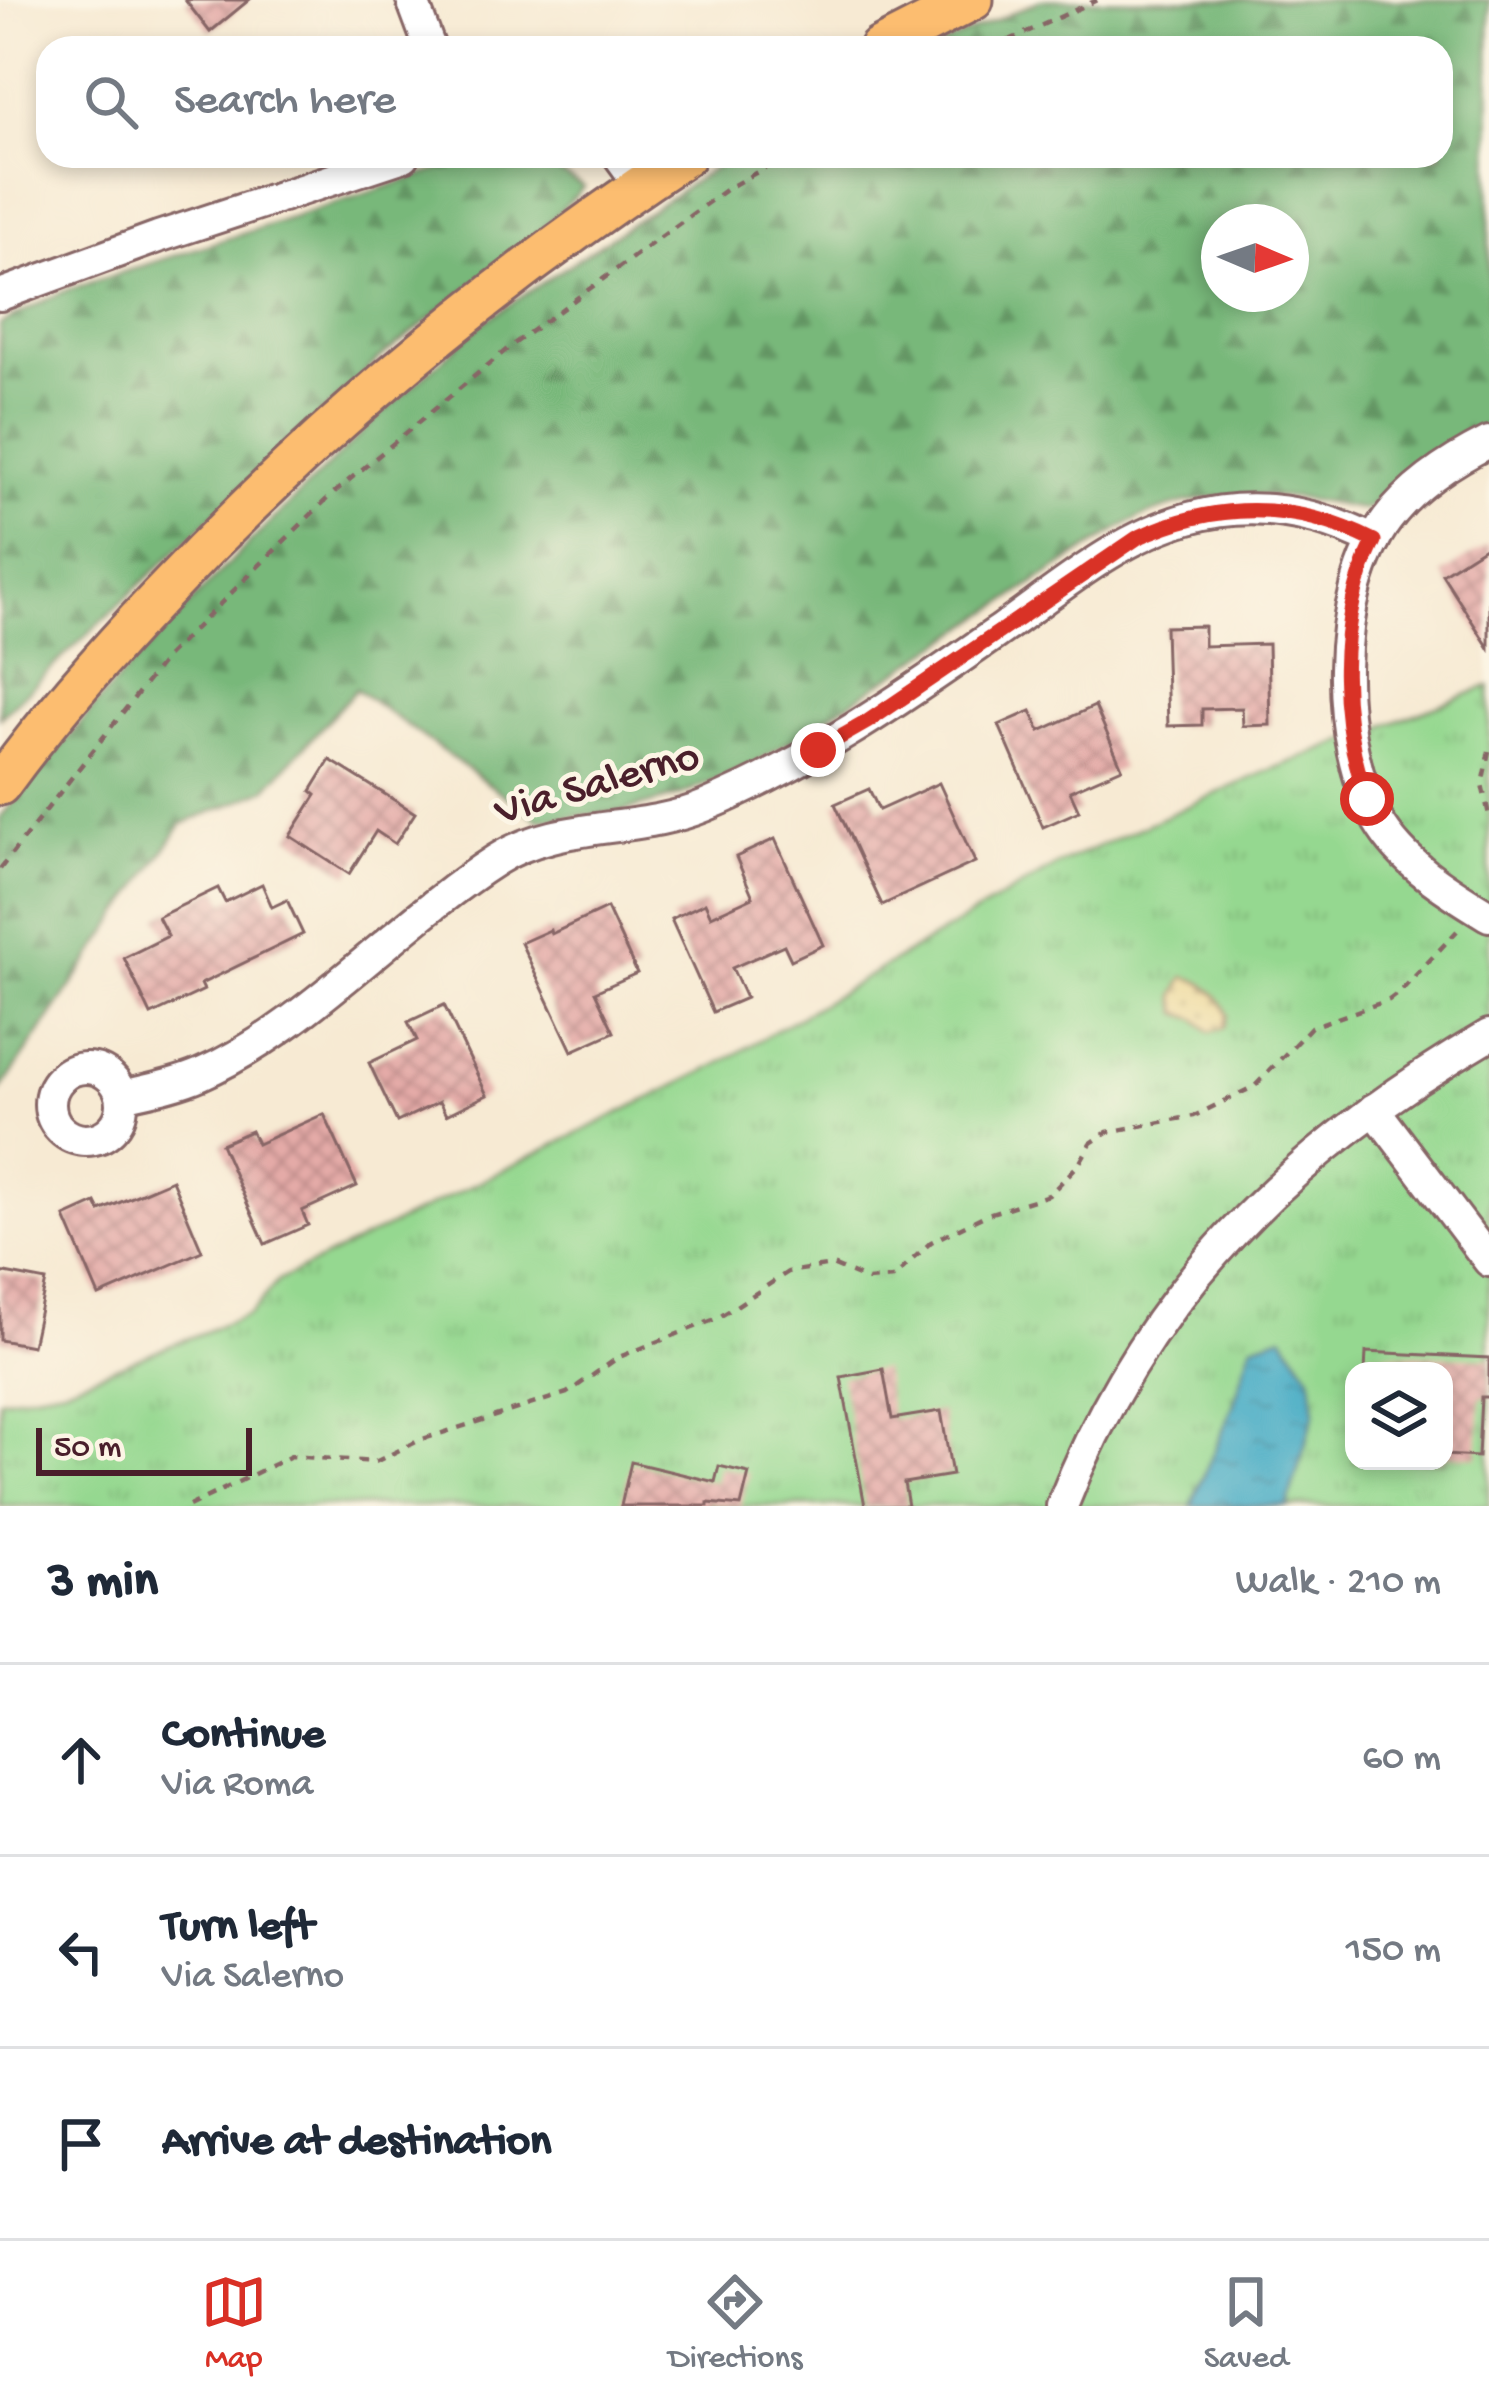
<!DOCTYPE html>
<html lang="en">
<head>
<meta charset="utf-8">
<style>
	body { margin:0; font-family:"Gochi Hand",sans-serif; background:#f6f6f7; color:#1f2937 }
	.controls { position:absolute; right:36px; bottom:36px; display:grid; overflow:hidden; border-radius:24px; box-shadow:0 6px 18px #0003 }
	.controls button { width:108px; height:108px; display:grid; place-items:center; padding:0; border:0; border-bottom:3px solid #e0e1e3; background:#fff; color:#1f2937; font:60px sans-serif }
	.compass { position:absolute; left:1201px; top:204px; width:108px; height:108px; border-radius:50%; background:#fff; box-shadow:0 6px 18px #0003; rotate:92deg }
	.scale { position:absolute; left:36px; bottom:30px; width:216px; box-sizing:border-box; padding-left:12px; border:6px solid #4a1f2b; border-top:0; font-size:33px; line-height:42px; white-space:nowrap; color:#4a1f2b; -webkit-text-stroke:9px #fcf5e5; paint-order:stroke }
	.stop { position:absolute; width:36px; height:36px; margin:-27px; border:9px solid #d93025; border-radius:50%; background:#fff }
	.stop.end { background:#d93025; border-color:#fff; box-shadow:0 3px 12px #0008 }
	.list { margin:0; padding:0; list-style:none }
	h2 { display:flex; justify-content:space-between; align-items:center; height:156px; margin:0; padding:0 48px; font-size:51px }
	h2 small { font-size:39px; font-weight:400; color:#747a83 }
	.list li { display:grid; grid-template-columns:78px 1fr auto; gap:36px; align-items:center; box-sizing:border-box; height:192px; padding:0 48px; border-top:3px solid #e0e1e3 }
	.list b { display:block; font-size:45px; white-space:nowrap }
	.list p { margin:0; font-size:39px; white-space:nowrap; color:#747a83 }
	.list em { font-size:39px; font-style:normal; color:#747a83 }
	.icon { flex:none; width:66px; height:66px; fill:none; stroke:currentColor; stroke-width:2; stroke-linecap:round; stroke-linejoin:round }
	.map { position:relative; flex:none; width:1489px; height:1506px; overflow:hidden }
	.search { position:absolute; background:#fff; box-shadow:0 6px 18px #0003; left:36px; right:36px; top:36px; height:132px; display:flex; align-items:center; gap:30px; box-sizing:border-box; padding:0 42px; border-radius:36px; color:#747a83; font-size:45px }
	.sheet { height:732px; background:#fff }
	nav { display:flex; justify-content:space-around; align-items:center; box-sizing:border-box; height:168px; border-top:3px solid #e0e1e3; background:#fff; font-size:33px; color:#747a83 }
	nav a { display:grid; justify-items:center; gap:6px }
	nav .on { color:#d93025 }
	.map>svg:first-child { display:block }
</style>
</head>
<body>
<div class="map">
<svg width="1489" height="1506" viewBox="0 0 1489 1506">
	<defs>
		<pattern id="grass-tufts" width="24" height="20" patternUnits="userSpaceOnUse" patternTransform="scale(3)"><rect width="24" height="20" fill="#95d890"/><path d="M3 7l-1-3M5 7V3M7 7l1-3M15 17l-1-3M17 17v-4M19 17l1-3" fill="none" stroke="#82b97c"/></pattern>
		<pattern id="forest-firs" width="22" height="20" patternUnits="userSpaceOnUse" patternTransform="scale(3)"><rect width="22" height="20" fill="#78b87a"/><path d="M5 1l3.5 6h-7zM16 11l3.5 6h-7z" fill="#649564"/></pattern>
		<pattern id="sand-dots" width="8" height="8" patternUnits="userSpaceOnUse" patternTransform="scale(3)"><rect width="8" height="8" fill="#eeda9e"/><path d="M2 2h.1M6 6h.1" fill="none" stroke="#cebb88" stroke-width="1.8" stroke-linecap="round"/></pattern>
		<pattern id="water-ripples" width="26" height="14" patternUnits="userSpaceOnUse" patternTransform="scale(3)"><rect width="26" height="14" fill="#45abc5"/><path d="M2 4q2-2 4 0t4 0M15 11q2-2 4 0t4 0" fill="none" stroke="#3c8ba0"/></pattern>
		<pattern id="building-cross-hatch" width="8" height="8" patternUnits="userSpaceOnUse" patternTransform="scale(3)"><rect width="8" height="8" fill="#e4aaa7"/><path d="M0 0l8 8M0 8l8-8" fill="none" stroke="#bb8a88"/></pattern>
	</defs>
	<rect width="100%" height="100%" fill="#fcf5e5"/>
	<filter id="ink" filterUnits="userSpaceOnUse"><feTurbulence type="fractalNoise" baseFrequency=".00833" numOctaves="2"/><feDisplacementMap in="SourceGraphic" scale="24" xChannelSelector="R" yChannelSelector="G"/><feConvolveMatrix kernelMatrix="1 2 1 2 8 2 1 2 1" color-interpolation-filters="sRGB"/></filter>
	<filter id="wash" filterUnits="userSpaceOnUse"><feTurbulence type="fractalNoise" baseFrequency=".004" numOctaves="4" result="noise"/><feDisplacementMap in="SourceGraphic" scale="48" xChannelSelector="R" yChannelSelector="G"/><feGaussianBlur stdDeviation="2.7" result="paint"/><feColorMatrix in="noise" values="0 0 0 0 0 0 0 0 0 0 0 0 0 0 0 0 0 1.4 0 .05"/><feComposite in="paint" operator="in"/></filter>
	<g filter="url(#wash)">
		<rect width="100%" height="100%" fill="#f7ead3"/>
		<path fill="url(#grass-tufts)" stroke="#707c5e" stroke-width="3" fill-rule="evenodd" d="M 1489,686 L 1489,1506 L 0,1506 L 0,1399 L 63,1388 L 250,1314 L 278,1281 L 719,1064 L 1059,864 L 1265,772 ZM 1354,1371 L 1444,1371 L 1444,1461 L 1354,1461 Z"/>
		<g fill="url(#forest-firs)" stroke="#616c52" stroke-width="3" fill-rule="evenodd">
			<path d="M 1041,0 L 1489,0 L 1489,423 L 1432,456 L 1365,510 C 1271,492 1215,483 1126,524 L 756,763 L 679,796 L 624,811 L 539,820 L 356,689 L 265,790 L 182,824 L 0,1091 L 0,818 L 4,813 L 114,684 L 224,568 L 376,419 L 484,322 L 732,156 L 1441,156 L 1441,48 L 935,48 ZM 1219,222 L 1291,222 L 1291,294 L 1219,294 Z"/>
			<path d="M 482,156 L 533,156 L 584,187 L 535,236 L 380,358 L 0,717 L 0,324 L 62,292 Z"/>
		</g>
		<path fill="url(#sand-dots)" stroke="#9c7c64" stroke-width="3" d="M 1184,977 C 1203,979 1222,997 1228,1015 L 1224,1028 L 1210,1032 L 1196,1019 L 1179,1013 L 1175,996 Z"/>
		<path fill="url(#water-ripples)" stroke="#486578" stroke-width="3" d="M 1283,1335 L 1311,1377 L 1315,1412 L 1287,1506 L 1191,1506 L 1233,1406 L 1252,1345 Z"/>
		<g id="blocks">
			<g fill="url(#building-cross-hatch)">
				<path d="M 185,0 L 249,0 L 210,32 Z"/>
				<path d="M 1489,544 L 1489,648 L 1442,574 Z"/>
				<path d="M 1204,626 L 1204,646 L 1268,644 L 1270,725 L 1243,726 L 1242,708 L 1202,709 L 1202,725 L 1168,726 L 1165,627 Z"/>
				<path d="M 1095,706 L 1122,768 L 1070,791 L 1079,811 L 1043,827 L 999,725 L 1031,711 L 1040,731 Z"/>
				<path d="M 330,760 L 415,813 L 395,844 L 376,831 L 349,874 L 290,836 L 316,795 L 311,791 Z"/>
				<path d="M 939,783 L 975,862 L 882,905 L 835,804 L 869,789 L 879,810 Z"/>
				<path d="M 775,839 L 823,945 L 791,960 L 784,945 L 732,968 L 746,998 L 713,1012 L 671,919 L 705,903 L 711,916 L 753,897 L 736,857 Z"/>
				<path d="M 262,884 L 272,907 L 287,900 L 303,934 L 201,984 L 204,990 L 151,1015 L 124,958 L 168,936 L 158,917 L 218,888 L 225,902 Z"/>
				<path d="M 607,908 L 637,973 L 595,992 L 614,1032 L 572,1051 L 521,943 L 550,930 L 551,934 Z"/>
				<path d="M 444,1005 L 487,1095 L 446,1115 L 439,1102 L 397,1122 L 369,1063 L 417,1040 L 408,1022 Z"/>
				<path d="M 324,1114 L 357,1186 L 302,1211 L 308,1225 L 265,1244 L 221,1144 L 251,1131 L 257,1144 Z"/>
				<path d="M 172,1180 L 202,1251 L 99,1296 L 65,1217 L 96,1203 L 100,1211 Z"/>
				<path d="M 0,1272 L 46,1281 L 32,1346 L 0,1340 Z"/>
				<path d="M 1366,1352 L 1489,1358 L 1489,1397 L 1481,1397 L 1478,1457 L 1444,1455 L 1444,1371 L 1365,1371 Z"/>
				<path d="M 883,1369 L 892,1419 L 941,1411 L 952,1475 L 904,1483 L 908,1506 L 865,1506 L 841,1377 Z"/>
				<path d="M 631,1462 L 715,1482 L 719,1466 L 749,1473 L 741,1506 L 708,1503 L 708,1506 L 621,1506 Z"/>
			</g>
		</g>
	</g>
	<g filter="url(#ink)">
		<use href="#blocks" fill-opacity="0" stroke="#876666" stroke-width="3"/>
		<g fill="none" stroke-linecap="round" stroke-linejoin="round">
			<g stroke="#876666" stroke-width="36">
				<g id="minor">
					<path d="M 412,0 L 430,48"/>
					<path d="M 619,156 L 640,185"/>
					<path d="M 0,295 L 158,237 L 404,156"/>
					<path d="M 1489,442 C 1451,461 1413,485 1387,520 C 1332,594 1333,742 1378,821 C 1403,864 1448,891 1489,916"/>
					<circle cx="86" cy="1104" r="36"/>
					<path d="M 122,1096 C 148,1090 176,1085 201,1074 C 308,1027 397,923 496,860 C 558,820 638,834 705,806 C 813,761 907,695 1002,629 C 1060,588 1119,537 1189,518 C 1253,500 1315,511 1374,541"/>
					<path d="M 1374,1109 L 1489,1261"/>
					<path d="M 1062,1506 C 1146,1290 1292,1150 1489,1035"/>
				</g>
			</g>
			<g stroke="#876666" stroke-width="45">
				<g id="major">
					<path d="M 879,48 L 973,0"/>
					<path d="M 0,785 C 48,719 103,656 160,596 C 317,429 493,282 685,156"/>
				</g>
			</g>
			<g stroke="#876666" stroke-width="4.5" stroke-dasharray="9 9" stroke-linecap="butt">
				<path d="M 992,48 L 1097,0"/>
				<path d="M 1489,751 L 1482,784 L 1489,815"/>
				<path d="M 0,869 L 167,656 L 331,495 L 511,346 L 728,188 L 787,156"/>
				<path d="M 189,1506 L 291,1456 L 375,1462 L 420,1440 L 567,1393 L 619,1357 L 718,1318 L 788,1272 L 832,1265 L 868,1280 L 893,1278 L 931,1242 L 949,1233 L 988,1214 L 1049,1195 L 1079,1164 L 1091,1143 L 1107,1132 L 1194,1116 L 1255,1086 L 1311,1027 L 1389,1000 L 1401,991 L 1457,931"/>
			</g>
			<use href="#minor" stroke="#fff" stroke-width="30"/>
			<use href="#major" stroke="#fcbd6f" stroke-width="39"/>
		</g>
	</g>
	<g fill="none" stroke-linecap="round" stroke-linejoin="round" filter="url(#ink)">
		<path stroke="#d93025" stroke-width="15" d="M 818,750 L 867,722 L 1137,538 C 1216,501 1295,501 1374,541 C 1336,620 1338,717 1367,799"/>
	</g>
	<g text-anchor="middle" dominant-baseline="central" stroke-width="10" stroke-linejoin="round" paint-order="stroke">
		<g font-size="45" fill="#4a1f2b" stroke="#fcf5e5">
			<text transform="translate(598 786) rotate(-16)">Via Salerno</text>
		</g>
	</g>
</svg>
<div class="controls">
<button><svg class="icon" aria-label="layers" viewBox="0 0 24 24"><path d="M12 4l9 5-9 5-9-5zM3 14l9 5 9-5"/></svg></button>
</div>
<svg class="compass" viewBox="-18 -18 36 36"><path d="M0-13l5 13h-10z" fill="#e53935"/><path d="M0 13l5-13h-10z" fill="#747a83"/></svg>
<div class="scale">50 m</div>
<div class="stop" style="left:1367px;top:799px"></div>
<div class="stop end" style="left:818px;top:750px"></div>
<div class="search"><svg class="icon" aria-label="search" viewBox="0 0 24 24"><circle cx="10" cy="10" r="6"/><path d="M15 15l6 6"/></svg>Search here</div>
</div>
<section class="sheet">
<h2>3 min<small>Walk · 210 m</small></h2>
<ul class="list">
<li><svg class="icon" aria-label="ahead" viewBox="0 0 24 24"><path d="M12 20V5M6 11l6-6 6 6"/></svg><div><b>Continue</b><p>Via Roma</p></div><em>60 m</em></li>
<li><svg class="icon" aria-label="left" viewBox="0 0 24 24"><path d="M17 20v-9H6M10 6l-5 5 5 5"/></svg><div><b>Turn left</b><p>Via Salerno</p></div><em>150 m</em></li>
<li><svg class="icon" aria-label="arrive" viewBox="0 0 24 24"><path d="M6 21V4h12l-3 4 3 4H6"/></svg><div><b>Arrive at destination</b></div></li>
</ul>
</section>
<nav>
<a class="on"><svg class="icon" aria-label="map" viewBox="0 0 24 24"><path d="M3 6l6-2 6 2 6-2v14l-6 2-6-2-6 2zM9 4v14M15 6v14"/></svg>Map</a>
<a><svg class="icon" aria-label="directions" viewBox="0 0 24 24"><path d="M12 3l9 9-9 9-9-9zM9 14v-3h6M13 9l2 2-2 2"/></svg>Directions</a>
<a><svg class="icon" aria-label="saved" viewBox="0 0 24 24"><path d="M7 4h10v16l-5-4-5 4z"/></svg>Saved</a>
</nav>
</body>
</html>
